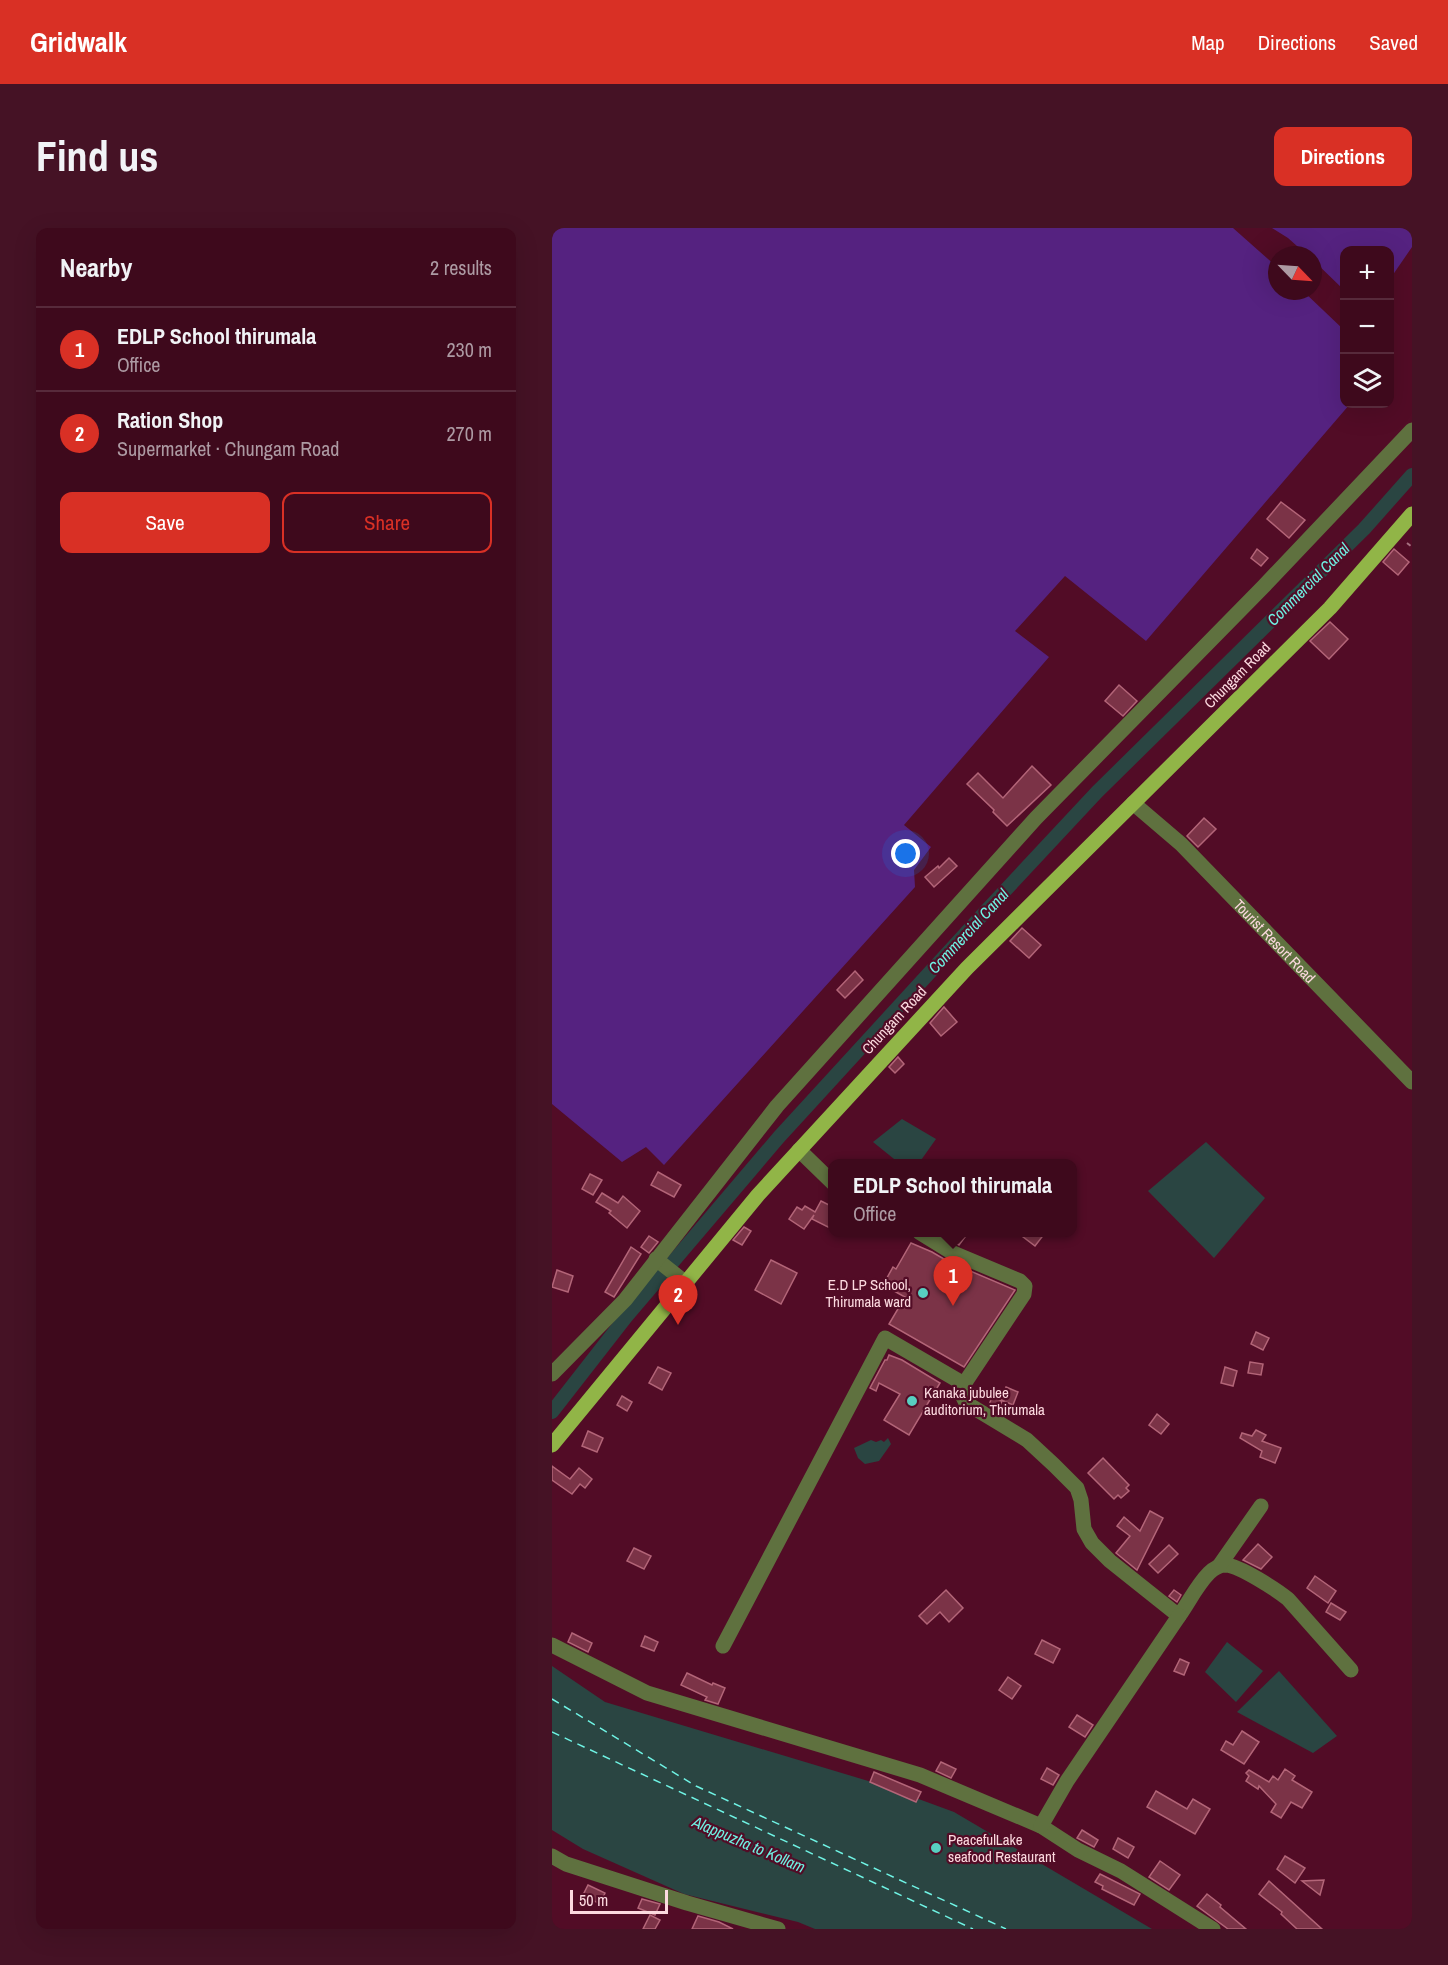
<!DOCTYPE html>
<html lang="en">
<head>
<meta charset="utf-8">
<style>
	body { margin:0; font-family:"Archivo Narrow",sans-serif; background:#451225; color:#f1f3f6 }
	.controls { position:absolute; right:18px; top:18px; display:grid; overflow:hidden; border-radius:12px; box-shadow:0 6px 24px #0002 }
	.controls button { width:54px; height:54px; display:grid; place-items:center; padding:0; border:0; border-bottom:2px solid #572a3b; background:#3e091c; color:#f1f3f6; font:30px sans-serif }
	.compass { position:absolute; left:716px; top:18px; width:54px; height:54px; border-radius:50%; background:#3e091c; box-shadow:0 6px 24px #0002; rotate:115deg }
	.scale { position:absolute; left:18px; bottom:15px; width:98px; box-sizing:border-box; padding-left:6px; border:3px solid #fcd9df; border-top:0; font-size:16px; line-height:21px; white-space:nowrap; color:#fcd9df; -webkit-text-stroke:4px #520c26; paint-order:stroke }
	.you { position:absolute; left:354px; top:626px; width:21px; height:21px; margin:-15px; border:4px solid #fff; border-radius:50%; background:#1a73e8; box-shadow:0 0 0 9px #1a73e833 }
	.badge { display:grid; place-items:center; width:39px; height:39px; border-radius:50%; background:#d93025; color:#fff; font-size:20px; font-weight:700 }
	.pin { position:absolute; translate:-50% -50px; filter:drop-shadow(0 2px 3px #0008) }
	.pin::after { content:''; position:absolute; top:32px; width:21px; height:18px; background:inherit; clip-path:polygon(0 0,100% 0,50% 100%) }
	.popup { position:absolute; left:276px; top:931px; width:249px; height:78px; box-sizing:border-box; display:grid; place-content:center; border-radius:12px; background:#3e091c; filter:drop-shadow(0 2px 4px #0005); font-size:20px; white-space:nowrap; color:#ad9aa3 }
	.popup b { font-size:22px; color:#f1f3f6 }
	.popup::after { content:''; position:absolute; left:50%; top:100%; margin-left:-12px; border:12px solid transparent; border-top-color:#3e091c }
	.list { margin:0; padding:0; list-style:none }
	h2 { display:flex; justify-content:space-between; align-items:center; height:78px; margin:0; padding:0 24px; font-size:26px }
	h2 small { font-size:20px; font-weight:400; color:#ad9aa3 }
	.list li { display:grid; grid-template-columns:39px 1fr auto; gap:18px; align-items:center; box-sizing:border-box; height:84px; padding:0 24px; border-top:2px solid #572a3b }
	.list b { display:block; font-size:22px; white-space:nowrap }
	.list p { margin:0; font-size:20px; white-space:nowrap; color:#ad9aa3 }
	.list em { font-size:20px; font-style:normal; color:#ad9aa3 }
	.actions { display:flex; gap:12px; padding:18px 24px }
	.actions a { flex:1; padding:14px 0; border:2px solid #d93025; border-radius:12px; text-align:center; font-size:21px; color:#d93025 }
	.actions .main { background:#d93025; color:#fff }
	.icon { flex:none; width:33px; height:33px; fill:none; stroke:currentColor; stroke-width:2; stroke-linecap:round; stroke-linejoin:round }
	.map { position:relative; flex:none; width:860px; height:1701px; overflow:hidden; border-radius:12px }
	header { display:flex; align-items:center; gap:36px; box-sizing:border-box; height:84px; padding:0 30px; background:#d93025; color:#fff }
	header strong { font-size:28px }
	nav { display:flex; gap:33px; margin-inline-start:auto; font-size:21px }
	.intro { display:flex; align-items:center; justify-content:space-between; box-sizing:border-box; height:144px; padding:0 36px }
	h1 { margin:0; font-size:42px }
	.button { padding:15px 27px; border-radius:12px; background:#d93025; color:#fff; font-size:21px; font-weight:700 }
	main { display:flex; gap:36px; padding:0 36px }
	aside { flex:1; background:#3e091c; border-radius:12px; box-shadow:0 6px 24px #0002 }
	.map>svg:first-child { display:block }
</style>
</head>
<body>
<header>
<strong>Gridwalk</strong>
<nav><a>Map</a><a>Directions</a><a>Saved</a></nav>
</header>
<div class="intro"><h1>Find us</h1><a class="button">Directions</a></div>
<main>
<aside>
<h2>Nearby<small>2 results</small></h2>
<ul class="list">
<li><span class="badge">1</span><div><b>EDLP School thirumala</b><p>Office</p></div><em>230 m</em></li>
<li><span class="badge">2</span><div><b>Ration Shop</b><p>Supermarket · Chungam Road</p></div><em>270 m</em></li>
</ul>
<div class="actions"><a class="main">Save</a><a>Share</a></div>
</aside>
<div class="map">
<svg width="860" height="1701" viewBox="0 0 860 1701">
	<rect width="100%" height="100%" fill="#520c26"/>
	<g fill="#552280">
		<path d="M 0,0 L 681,0 L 725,39 L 725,63 L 751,63 L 792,102 L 792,176 L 798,176 L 594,413 L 513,348 L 463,403 L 497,429 L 352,597 L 379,619 L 362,642 L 363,659 L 112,937 L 94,919 L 70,934 L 0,876 Z"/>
		<path d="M 720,0 L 860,0 L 860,19 L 838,51 L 838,22 L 792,22 L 792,62 L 761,32 L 761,27 L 755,27 L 736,10 Z"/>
	</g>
	<g fill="#2a4542">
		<path d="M 350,891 L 384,911 L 367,935 L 347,935 L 321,914 Z"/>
		<path d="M 654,914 L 713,970 L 662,1030 L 596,963 Z"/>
		<path d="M 336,1210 L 339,1216 L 327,1233 L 313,1236 L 306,1230 L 302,1220 L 319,1212 L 324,1214 L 329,1212 L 332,1214 Z"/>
		<path d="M 675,1414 L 711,1443 L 684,1474 L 653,1444 Z"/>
		<path d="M 0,1438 L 53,1474 L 323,1555 L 402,1584 L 600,1701 L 263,1701 L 246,1694 L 132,1666 L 31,1621 L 0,1602 Z"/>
		<path d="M 727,1443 L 785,1508 L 761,1525 L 685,1484 Z"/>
	</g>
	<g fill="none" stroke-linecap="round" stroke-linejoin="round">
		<path stroke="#2a4542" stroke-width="14" d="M 0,1184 L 74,1089 L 227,909 L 434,683 L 545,564 L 812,301 L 860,247"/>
		<g stroke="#6ff3e4" stroke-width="1.5" stroke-dasharray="8 6" stroke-linecap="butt">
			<path d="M 0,1471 L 144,1558 L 454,1701"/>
			<path d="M 0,1504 L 421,1701"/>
		</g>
	</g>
	<g fill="#7b3347" stroke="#b36578" stroke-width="1.5">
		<path d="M 729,274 L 753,292 L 737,310 L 715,291 Z"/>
		<path d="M 705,321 L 716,330 L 709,338 L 699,330 Z"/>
		<path d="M 842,321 L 857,334 L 846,347 L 831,334 Z"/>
		<path d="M 778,394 L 796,411 L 777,431 L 758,413 Z"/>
		<path d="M 567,457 L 585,473 L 571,488 L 553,473 Z"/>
		<path d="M 480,538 L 499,557 L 455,598 L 441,584 L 442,582 L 415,556 L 426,545 L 451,570 Z"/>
		<path d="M 652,590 L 664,601 L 646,619 L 635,608 Z"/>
		<path d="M 397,630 L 405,638 L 382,659 L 373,649 L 386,638 L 387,640 Z"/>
		<path d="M 470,700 L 489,717 L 477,730 L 458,713 Z"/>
		<path d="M 303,743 L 311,752 L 293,770 L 285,762 Z"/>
		<path d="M 392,779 L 405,794 L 389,808 L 378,795 Z"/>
		<path d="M 346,829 L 352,836 L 343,845 L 337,839 Z"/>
		<path d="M 106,944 L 129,957 L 122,969 L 99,957 Z"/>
		<path d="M 38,946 L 50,952 L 41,967 L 30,961 Z"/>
		<path d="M 50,965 L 66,975 L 71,968 L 88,983 L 75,1000 L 57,985 L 59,983 L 44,974 Z"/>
		<path d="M 269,973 L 281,979 L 281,988 L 276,999 L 260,991 L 262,987 L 252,1001 L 237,991 L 245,979 L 250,982 L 253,978 L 263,984 Z"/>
		<path d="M 192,999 L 199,1003 L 190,1017 L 181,1012 Z"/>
		<path d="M 397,1005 L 407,1005 L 413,1009 L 407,1017 L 394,1009 Z"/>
		<path d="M 466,1005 L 493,1005 L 483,1018 Z"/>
		<path d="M 97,1008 L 106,1014 L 97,1025 L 89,1019 Z"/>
		<path d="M 359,1015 L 380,1024 L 397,1034 L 463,1062 L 412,1139 L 337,1096 L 353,1069 L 331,1057 L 341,1039 L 344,1041 Z"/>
		<path d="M 79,1019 L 89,1026 L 62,1069 L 53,1064 Z"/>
		<path d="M 219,1032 L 245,1045 L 229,1076 L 203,1062 Z"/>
		<path d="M 5,1042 L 21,1048 L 16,1064 L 0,1059 Z"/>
		<path d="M 704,1104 L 717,1110 L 711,1122 L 699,1116 Z"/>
		<path d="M 337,1127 L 350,1132 L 388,1155 L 357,1207 L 332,1192 L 348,1166 L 327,1155 L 324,1163 L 318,1160 L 333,1132 L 335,1132 Z"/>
		<path d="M 698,1134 L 711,1136 L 709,1147 L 696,1145 Z"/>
		<path d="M 106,1139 L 119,1145 L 110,1162 L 97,1155 Z"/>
		<path d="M 673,1139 L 685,1143 L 681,1158 L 669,1155 Z"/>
		<path d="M 454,1159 L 466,1164 L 461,1177 L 449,1172 Z"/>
		<path d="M 70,1168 L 80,1174 L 75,1183 L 65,1177 Z"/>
		<path d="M 440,1169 L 450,1173 L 446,1183 L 437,1177 Z"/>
		<path d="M 605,1186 L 617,1196 L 609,1206 L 597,1197 Z"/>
		<path d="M 704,1202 L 714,1207 L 710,1213 L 729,1220 L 723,1235 L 708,1229 L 710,1223 L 688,1210 L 690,1205 L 700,1208 Z"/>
		<path d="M 36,1203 L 51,1210 L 45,1224 L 30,1218 Z"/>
		<path d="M 551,1230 L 577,1257 L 574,1260 L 577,1263 L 569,1270 L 566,1267 L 562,1271 L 536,1245 Z"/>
		<path d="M 0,1238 L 18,1251 L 27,1240 L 40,1251 L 33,1260 L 28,1256 L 20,1266 L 0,1252 Z"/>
		<path d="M 598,1283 L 611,1290 L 585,1342 L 564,1325 L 578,1308 L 565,1298 L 572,1289 L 588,1303 Z"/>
		<path d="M 706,1316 L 720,1329 L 709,1341 L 691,1332 Z"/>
		<path d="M 617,1317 L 626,1326 L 606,1345 L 597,1336 Z"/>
		<path d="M 82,1320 L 99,1328 L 92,1341 L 75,1333 Z"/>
		<path d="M 763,1348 L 784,1363 L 776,1375 L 755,1360 Z"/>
		<path d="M 394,1362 L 411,1380 L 397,1394 L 388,1384 L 375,1396 L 367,1388 Z"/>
		<path d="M 622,1362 L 629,1367 L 625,1374 L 617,1368 Z"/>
		<path d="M 779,1375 L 794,1384 L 788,1392 L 774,1384 Z"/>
		<path d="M 20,1405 L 40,1415 L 36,1424 L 16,1414 Z"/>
		<path d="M 93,1408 L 106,1414 L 102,1423 L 89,1418 Z"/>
		<path d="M 490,1412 L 508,1421 L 501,1435 L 483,1426 Z"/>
		<path d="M 628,1431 L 637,1435 L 632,1447 L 622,1443 Z"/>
		<path d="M 135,1445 L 160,1457 L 161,1455 L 173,1460 L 166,1476 L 153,1472 L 155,1469 L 129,1457 Z"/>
		<path d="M 456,1449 L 469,1458 L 460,1471 L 447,1462 Z"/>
		<path d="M 525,1487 L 541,1497 L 533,1509 L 517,1499 Z"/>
		<path d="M 690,1503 L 707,1514 L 692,1536 L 669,1522 L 674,1513 L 681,1517 Z"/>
		<path d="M 389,1534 L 404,1541 L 399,1550 L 384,1543 Z"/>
		<path d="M 495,1540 L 507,1547 L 501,1557 L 489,1551 Z"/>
		<path d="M 733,1541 L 743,1548 L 740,1552 L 760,1564 L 750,1580 L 739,1574 L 729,1590 L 719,1584 L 724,1576 L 707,1558 L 706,1561 L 694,1553 L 697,1548 L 694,1545 L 697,1542 L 717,1554 L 721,1548 L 726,1552 Z"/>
		<path d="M 322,1544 L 369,1564 L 364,1574 L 318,1554 Z"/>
		<path d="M 604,1563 L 635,1581 L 641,1571 L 658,1581 L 643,1606 L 595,1579 Z"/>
		<path d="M 530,1602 L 546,1612 L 542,1619 L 525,1610 Z"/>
		<path d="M 566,1610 L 582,1619 L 576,1630 L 561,1621 Z"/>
		<path d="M 733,1628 L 753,1640 L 743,1655 L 725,1641 Z"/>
		<path d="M 608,1633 L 628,1647 L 617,1662 L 597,1649 Z"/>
		<path d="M 548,1646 L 588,1666 L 582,1677 L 550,1661 L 551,1658 L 543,1654 Z"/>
		<path d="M 772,1652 L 768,1667 L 750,1653 Z"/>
		<path d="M 717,1653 L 770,1701 L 745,1701 L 729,1686 L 730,1684 L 707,1666 Z"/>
		<path d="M 36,1657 L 53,1665 L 48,1676 L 31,1667 Z"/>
		<path d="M 655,1666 L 669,1677 L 668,1679 L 694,1701 L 676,1701 L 645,1678 Z"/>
		<path d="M 90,1671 L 108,1676 L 103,1687 L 86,1680 Z"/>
		<path d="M 98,1687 L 108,1692 L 103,1701 L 91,1701 Z"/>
		<path d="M 146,1688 L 167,1694 L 181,1701 L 140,1701 Z"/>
	</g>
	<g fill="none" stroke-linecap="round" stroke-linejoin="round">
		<path stroke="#a67181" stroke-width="2" stroke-dasharray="4.5 3" stroke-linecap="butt" d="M 855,315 L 860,319"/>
		<g stroke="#5f713f" stroke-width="15">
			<path id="s1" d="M 581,575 L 629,616 L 860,854"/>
			<path d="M 247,922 L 281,955"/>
			<path d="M 367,1004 L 401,1025 L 468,1053 L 473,1058 L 472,1066 L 412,1156 L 411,1169 L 414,1175 L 475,1212 L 502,1237 L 525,1260 L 529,1272 L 532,1301 L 540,1315 L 558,1333 L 627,1388 C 637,1374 645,1357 657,1345 C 661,1341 668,1337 674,1337 C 688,1338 725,1362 736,1371 L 799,1442"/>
			<path d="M 104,1031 L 134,1055"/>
			<path d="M 0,1146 L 73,1072 L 225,878 L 484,590 L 711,359 L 860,202"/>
			<path d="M 667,1338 L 709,1278"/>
			<path d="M 0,1417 L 95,1465 L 368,1547 L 489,1598 L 526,1622 L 569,1643 L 661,1701"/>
			<path d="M 171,1418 L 333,1110 L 412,1156"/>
			<path d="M 489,1598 L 515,1553 L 627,1388"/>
			<path d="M 0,1628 L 14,1636 L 135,1675 L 226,1701"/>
		</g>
		<path stroke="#91b547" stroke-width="15" d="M 0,1217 L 206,967 L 415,740 L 778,380 L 860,286"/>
	</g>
	<g fill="#58cec0" stroke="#520c26" stroke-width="2">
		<circle cx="371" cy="1065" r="6"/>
		<circle cx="360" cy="1173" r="6"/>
		<circle cx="384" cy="1620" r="6"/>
	</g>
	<g text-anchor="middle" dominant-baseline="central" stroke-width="4.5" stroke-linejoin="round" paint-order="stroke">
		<g font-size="15" fill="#fcd9df" stroke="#520c26">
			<text transform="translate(685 447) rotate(-45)">Chungam Road</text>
			<text stroke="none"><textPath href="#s1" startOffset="198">Tourist Resort Road</textPath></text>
			<text transform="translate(342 792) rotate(-47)">Chungam Road</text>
		</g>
		<g font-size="15" fill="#fcd9df" stroke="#520c26" text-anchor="start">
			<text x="359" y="1056" text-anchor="end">E.D LP School,<tspan x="359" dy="17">Thirumala ward</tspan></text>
			<text x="372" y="1164">Kanaka jubulee<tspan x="372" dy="17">auditorium, Thirumala</tspan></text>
			<text x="396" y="1611">PeacefulLake<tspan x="396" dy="17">seafood Restaurant</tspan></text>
		</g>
		<g font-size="16" font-style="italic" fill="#6ff3e4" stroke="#520c26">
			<text transform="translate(756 356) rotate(-45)">Commercial Canal</text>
			<text transform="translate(416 703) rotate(-47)">Commercial Canal</text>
			<text transform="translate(197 1616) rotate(23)">Alappuzha to Kollam</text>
		</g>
	</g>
</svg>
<div class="controls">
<button>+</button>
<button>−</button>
<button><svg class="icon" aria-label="layers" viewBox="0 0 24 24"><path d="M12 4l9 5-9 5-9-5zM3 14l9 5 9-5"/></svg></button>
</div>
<svg class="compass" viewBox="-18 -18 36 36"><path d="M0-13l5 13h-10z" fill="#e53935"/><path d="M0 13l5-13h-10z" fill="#ad9aa3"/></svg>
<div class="scale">50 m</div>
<div class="you"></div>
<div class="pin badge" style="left:401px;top:1078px">1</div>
<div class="popup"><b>EDLP School thirumala</b>Office</div>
<div class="pin badge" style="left:126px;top:1097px">2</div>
</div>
</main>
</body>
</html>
